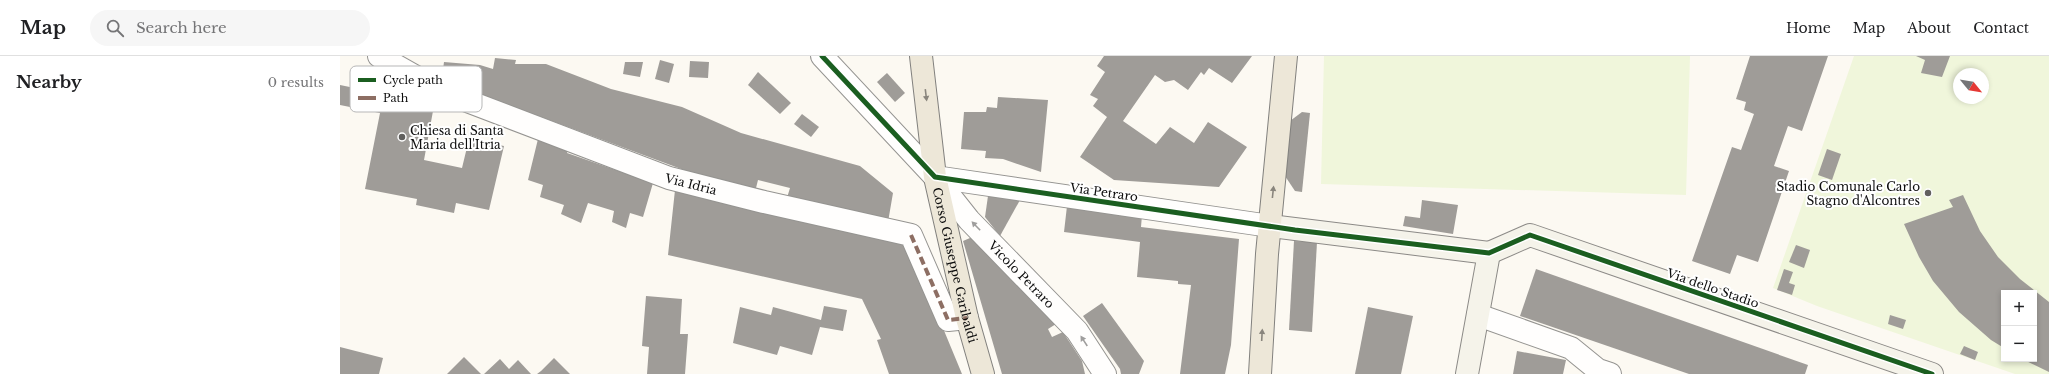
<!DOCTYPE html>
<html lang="en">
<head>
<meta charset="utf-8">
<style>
	body { margin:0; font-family:"Libre Baskerville",serif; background:#f6f6f6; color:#202124 }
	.controls { position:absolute; right:12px; bottom:12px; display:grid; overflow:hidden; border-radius:0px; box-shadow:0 2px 6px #0003 }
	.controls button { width:36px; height:36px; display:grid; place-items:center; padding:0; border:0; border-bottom:1px solid #e0e0e0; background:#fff; color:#202124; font:20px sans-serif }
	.compass { position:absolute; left:1613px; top:12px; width:36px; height:36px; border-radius:50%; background:#fff; box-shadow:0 2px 6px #0003; rotate:120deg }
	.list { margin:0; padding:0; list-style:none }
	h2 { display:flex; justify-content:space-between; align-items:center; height:52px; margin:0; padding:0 16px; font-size:17px }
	h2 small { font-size:13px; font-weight:400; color:#757577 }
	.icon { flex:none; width:22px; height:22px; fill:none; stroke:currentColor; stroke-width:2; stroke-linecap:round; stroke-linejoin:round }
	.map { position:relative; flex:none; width:1709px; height:318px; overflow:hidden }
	header { display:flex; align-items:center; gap:24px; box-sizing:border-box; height:56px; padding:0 20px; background:#fff; border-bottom:1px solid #e0e0e0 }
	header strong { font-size:19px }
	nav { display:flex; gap:22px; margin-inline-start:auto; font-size:14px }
	.search { width:280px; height:36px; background:#f6f6f6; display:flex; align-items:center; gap:10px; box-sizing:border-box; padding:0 14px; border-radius:22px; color:#757577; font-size:15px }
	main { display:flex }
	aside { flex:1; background:#fff }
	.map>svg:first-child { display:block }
</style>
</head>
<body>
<header>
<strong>Map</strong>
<div class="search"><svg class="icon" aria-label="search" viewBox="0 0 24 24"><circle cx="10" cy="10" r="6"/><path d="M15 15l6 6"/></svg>Search here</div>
<nav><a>Home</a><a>Map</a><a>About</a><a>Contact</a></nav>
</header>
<main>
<aside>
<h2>Nearby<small>0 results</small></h2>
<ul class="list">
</ul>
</aside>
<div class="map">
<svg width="1709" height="318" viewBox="0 0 1709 318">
	<rect width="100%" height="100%" fill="#fcf9f2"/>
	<g fill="#f0f6db" fill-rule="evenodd">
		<path d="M 984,0 L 1350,0 L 1346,139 L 981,128 Z"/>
		<path d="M 1514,0 L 1709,0 L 1709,318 L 1675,318 L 1477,250 L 1433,232 ZM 1619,18 L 1643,18 L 1643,42 L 1619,42 ZM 1664,237 L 1694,237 L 1694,303 L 1664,303 Z"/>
	</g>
	<g fill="#9f9c98">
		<path d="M 764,0 L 912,0 L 892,27 L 869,12 L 864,19 L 861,16 L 848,34 L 834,24 L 825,26 L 815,19 L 783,65 L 816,88 L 830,71 L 854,87 L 868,66 L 907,91 L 879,131 L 774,124 L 740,101 L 767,61 L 753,50 L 758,43 L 750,39 L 765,16 L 757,10 Z"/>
		<path d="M 1410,0 L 1488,0 L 1462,75 L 1448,70 L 1434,110 L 1449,115 L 1418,206 L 1397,199 L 1390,218 L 1352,205 L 1392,91 L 1401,94 L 1414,58 L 1404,54 L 1406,46 L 1396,43 Z"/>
		<path d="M 1576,0 L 1610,0 L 1602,21 L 1581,17 L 1585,4 Z"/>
		<path d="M 155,2 L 176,4 L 175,8 L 206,8 L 271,33 L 342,51 L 401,77 L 520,110 L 553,137 L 548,166 L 446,145 L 450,132 L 418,124 L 414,140 L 166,48 L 101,28 L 104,6 L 140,9 L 153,13 Z"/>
		<path d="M 320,4 L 334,8 L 329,27 L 315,23 Z"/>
		<path d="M 350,5 L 369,6 L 368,22 L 349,21 Z"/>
		<path d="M 285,6 L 303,6 L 300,21 L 283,18 Z"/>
		<path d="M 418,16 L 451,47 L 440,58 L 408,29 Z"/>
		<path d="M 547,17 L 565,37 L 555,46 L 537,26 Z"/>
		<path d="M 0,29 L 44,38 L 42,45 L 93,55 L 84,104 L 122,112 L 129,83 L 164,90 L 149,154 L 116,147 L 114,157 L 76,149 L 77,143 L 25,133 L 40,57 L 0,49 Z"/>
		<path d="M 658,41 L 708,44 L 701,116 L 663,103 L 645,102 L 646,95 L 621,93 L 624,56 L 646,56 L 647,51 L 657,52 Z"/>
		<path d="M 962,56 L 970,57 L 962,136 L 955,135 L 945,120 L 950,65 Z"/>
		<path d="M 462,58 L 479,71 L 471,81 L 454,68 Z"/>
		<path d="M 198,83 L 228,93 L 227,97 L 313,127 L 303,161 L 290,157 L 286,172 L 272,166 L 274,155 L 248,147 L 241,167 L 221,158 L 224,149 L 200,141 L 203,129 L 188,124 Z"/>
		<path d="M 1487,93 L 1501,98 L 1492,124 L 1478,119 Z"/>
		<path d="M 335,134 L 564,188 L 576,207 L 622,318 L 549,318 L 537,284 L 541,283 L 522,243 L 328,199 Z"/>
		<path d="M 1623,139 L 1640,175 L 1658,201 L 1680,223 L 1709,246 L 1709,316 L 1682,303 L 1694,303 L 1694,237 L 1664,237 L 1664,292 L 1651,284 L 1619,256 L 1593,225 L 1579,201 L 1564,168 L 1613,151 L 1609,144 Z"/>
		<path d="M 648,140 L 680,144 L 660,180 L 645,161 Z"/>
		<path d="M 1082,144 L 1118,149 L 1113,178 L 1063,170 L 1065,160 L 1080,162 Z"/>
		<path d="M 727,150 L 802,159 L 801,171 L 899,183 L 891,289 L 885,318 L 840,318 L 851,229 L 838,228 L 838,225 L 797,221 L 800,186 L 724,176 Z"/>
		<path d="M 637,179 L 716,268 L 708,273 L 712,281 L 723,276 L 742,305 L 745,318 L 662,318 L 623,185 Z"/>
		<path d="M 954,185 L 977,186 L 972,276 L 949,274 Z"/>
		<path d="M 1456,189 L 1470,194 L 1464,212 L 1449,206 Z"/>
		<path d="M 1196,213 L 1468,309 L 1465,318 L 1349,318 L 1180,260 Z"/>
		<path d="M 1444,213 L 1453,216 L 1449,227 L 1455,229 L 1452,239 L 1437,234 Z"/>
		<path d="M 306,240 L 342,243 L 340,278 L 348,278 L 345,318 L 307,318 L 309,291 L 302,290 Z"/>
		<path d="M 762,247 L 804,305 L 799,318 L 781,318 L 780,313 L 743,260 Z"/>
		<path d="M 484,250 L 507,254 L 503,275 L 480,271 L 472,299 L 440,290 L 437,299 L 393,287 L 400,251 L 431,259 L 433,251 L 481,264 Z"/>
		<path d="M 1028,251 L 1073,260 L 1061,318 L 1015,318 Z"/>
		<path d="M 1550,259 L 1566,264 L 1563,273 L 1548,268 Z"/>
		<path d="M 1624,290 L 1638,296 L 1635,304 L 1620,298 Z"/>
		<path d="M 0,291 L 43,302 L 39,318 L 0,318 Z"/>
		<path d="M 1177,295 L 1226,304 L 1223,318 L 1173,318 Z"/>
		<path d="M 124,301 L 141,318 L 107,318 Z"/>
		<path d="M 214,302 L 230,318 L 197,318 L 201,315 Z"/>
		<path d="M 160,303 L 169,313 L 178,304 L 191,318 L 144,318 Z"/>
	</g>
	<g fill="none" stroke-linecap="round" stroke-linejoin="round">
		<g stroke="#959491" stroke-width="24">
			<g id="street">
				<path id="s1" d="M 39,0 L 101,35 L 329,122 L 424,146 L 571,179 L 608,264 L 627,262"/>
				<path id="s2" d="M 482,0 L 595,121 L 629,164 L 737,275 L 765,318"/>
				<path d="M 595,121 L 930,170"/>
				<path d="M 1138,259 L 1231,292 L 1258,314 L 1270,318"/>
			</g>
		</g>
		<g stroke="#8c8a87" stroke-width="24">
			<g id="secondary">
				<path d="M 930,170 L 1149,197"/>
				<path d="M 1149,197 L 1190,179 L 1592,318"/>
				<path d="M 1127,318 L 1149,197"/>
			</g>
		</g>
		<g stroke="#82817e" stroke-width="24">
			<g id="primary">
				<path id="s3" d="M 581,0 L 595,121 L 627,262 L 643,318"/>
				<path d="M 920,318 L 927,198 L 946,0"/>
			</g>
		</g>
		<use href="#street" stroke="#fffefd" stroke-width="22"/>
		<use href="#secondary" stroke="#f5f3ea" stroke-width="22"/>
		<use href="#primary" stroke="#ede7d8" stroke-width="22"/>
		<path stroke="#8d6e63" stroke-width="4" stroke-dasharray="8 4" stroke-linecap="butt" d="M 571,179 L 608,264 L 627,262"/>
		<g stroke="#fff" stroke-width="8">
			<path id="cycleway" d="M 482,0 L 595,121 L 955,174 L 1149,197 L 1190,179 L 1592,318"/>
		</g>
		<use href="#cycleway" stroke="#1b5e20" stroke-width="5"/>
	</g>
	<defs><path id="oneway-solid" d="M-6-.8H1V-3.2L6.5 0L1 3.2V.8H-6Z"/></defs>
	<g fill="#89857d">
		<use href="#oneway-solid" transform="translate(586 39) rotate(83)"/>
		<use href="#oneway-solid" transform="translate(933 136) rotate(-84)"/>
		<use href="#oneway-solid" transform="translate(922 279) rotate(-87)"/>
	</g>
	<g fill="#9f9e9d">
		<use href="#oneway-solid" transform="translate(636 170) rotate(-134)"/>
		<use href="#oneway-solid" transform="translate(744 285) rotate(-123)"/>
	</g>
	<g fill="#61605e" stroke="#fff" stroke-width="1.5">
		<circle cx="62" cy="81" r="4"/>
		<circle cx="1588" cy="137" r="4"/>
	</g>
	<g text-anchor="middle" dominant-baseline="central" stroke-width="4" stroke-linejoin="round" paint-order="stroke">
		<g font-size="12" fill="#0e0e0e" stroke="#fff" text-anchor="start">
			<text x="70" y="74">Chiesa di Santa<tspan x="70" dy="14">Maria dell'Itria</tspan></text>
			<text x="1580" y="130" text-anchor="end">Stadio Comunale Carlo<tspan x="1580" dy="14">Stagno d'Alcontres</tspan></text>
		</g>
		<g font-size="12" fill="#0e0e0e" stroke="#fff">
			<text stroke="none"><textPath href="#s1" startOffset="338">Via Idria</textPath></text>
			<text transform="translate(764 136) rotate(8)">Via Petraro</text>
			<text stroke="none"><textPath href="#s3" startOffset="212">Corso Giuseppe Garibaldi</textPath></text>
			<text stroke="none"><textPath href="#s2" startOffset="296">Vicolo Petraro</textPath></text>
			<text transform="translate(1373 232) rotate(19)">Via dello Stadio</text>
		</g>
	</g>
	<rect x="10" y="10" width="132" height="46" rx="6" fill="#fff" stroke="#b7b7b7" stroke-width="1"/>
	<rect x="18" y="22" width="18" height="4" fill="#1b5e20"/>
	<rect x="18" y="40" width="18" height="4" fill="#8d6e63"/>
	<g font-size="11" fill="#0e0e0e">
		<text x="43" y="28">Cycle path</text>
		<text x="43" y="46">Path</text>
	</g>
</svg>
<div class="controls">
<button>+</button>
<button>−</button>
</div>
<svg class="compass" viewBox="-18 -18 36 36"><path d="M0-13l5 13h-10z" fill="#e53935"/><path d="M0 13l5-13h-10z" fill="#757577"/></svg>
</div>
</main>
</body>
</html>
